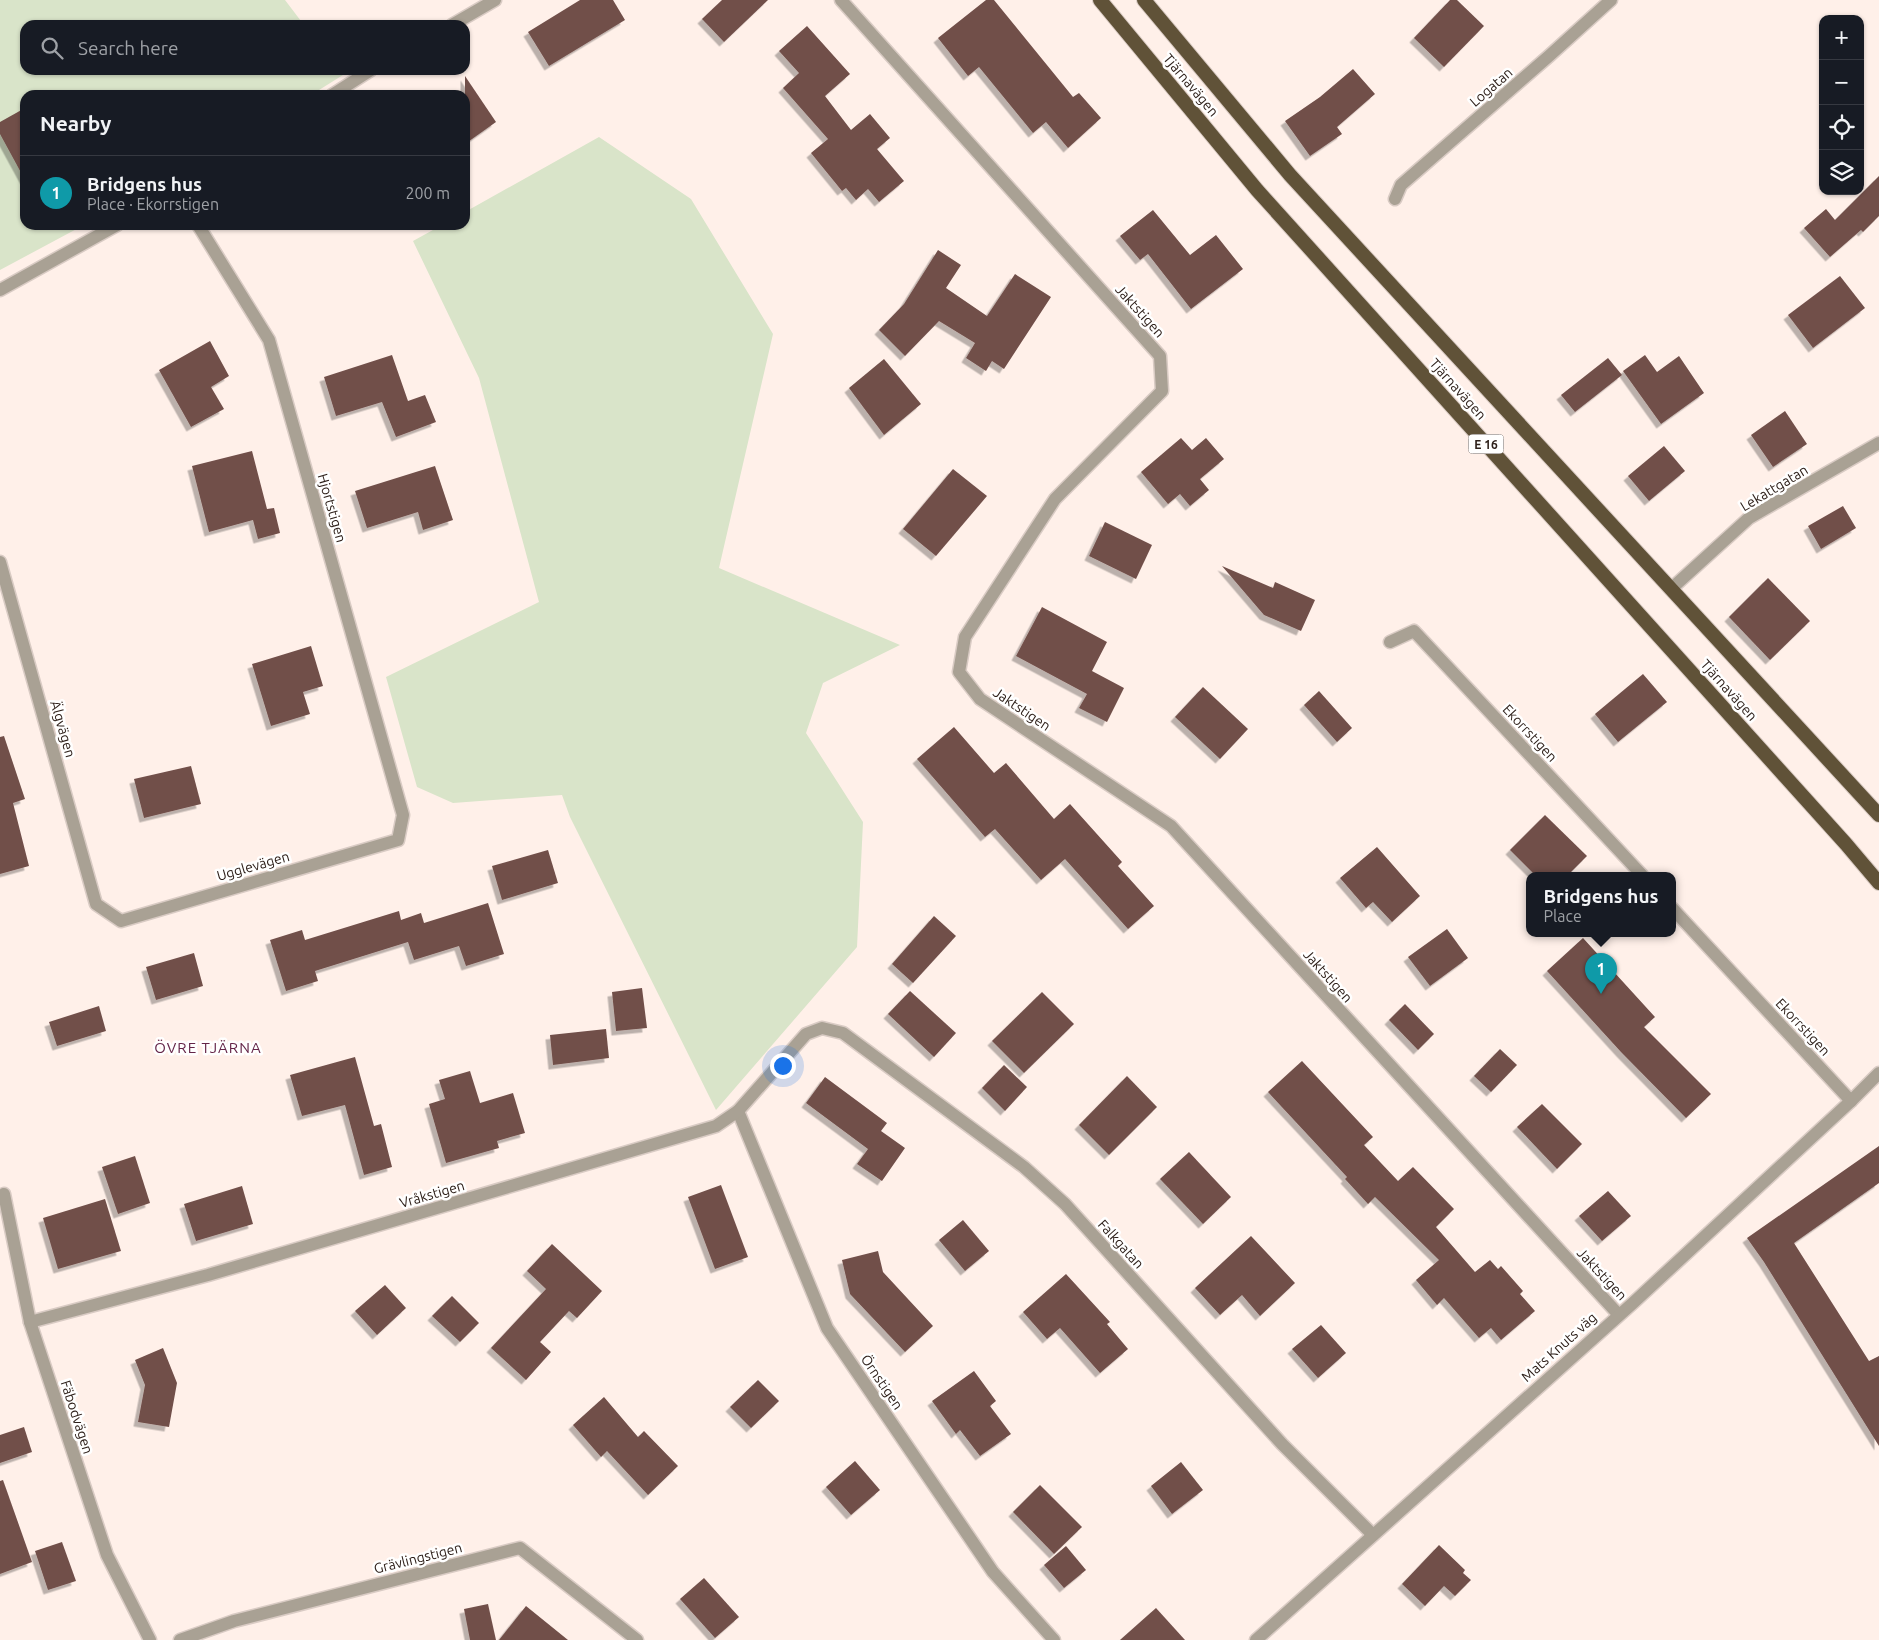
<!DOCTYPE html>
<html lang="en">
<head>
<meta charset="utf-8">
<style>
	body { margin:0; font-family:Ubuntu,sans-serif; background:#242831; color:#f1f3f6 }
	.controls { position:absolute; right:15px; top:15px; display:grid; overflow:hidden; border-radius:10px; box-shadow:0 1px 4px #0004 }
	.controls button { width:45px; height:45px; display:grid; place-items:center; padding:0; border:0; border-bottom:1px solid #363941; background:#171b24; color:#f1f3f6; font:25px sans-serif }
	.you { position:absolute; left:782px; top:1065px; width:18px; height:18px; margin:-12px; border:4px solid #fff; border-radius:50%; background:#1a73e8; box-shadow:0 0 0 8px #1a73e833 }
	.badge { display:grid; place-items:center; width:32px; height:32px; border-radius:50%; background:#b45309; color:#fff; font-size:16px; font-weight:700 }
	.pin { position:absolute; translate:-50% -41px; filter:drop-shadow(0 1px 2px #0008) }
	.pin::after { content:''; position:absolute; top:26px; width:18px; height:15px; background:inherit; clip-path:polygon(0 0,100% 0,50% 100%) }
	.popup { position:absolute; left:1526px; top:872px; width:150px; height:65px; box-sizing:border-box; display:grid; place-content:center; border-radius:10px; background:#171b24; filter:drop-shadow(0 1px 4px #0005); font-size:16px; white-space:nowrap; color:#9ea1a6 }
	.popup b { font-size:19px; color:#f1f3f6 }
	.popup::after { content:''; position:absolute; left:50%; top:100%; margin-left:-10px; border:10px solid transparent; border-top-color:#171b24 }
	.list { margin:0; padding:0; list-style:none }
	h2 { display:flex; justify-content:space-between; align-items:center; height:65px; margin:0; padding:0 20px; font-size:21px }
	h2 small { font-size:16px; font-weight:400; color:#9ea1a6 }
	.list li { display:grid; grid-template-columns:32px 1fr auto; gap:15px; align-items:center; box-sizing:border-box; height:75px; padding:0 20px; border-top:1px solid #363941 }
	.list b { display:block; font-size:19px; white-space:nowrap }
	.list p { margin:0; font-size:16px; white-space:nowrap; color:#9ea1a6 }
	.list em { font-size:16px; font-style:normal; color:#9ea1a6 }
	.icon { flex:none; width:28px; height:28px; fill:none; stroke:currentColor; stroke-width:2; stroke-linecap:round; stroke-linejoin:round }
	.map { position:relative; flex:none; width:1879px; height:1640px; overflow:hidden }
	.search { position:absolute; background:#171b24; box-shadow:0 1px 4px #0004; left:20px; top:20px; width:450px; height:55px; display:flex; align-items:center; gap:12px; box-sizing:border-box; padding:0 18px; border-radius:15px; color:#9ea1a6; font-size:19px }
	.panel { position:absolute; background:#171b24; box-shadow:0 1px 4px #0004; left:20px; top:90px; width:450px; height:140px; border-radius:15px }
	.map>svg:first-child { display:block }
</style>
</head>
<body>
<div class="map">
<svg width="1879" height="1640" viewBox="0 0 1879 1640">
	<defs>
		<filter id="shadow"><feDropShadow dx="-4.5" dy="4.5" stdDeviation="0" flood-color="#0004"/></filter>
	</defs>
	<rect width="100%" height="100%" fill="#fff0e9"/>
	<g fill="#d9e4c9">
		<path d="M 0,0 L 285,0 L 304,25 L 25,25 L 25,70 L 340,70 L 343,75 L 311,95 L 25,95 L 25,225 L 84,225 L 0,270 Z"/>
		<path d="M 599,137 L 691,199 L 773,334 L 719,568 L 900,645 L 823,683 L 806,733 L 863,822 L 857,947 L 716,1110 L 570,817 L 562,795 L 453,803 L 417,787 L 386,677 L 539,602 L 479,378 L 413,241 L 442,225 L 465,225 L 465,212 Z"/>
	</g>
	<g fill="#714f4a" filter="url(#shadow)">
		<path d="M 580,0 L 613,0 L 625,20 L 549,66 L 528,32 Z"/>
		<path d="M 722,0 L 768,0 L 724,42 L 702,19 Z"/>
		<path d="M 986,0 L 994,0 L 1073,97 L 1079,93 L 1101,118 L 1068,148 L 1046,122 L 1033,133 L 979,67 L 968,76 L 938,38 Z"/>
		<path d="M 1450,0 L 1457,0 L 1484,26 L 1444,67 L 1414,38 Z"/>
		<path d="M 807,26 L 850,74 L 825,96 L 851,130 L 870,114 L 890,138 L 877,149 L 904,181 L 879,202 L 868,189 L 856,200 L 846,188 L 842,191 L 811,153 L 828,139 L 783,88 L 799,73 L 779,51 Z"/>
		<path d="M 1353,69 L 1375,94 L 1337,127 L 1342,134 L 1310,156 L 1285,121 L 1320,97 Z"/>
		<path d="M 465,76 L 496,122 L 465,144 Z"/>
		<path d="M 25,108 L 25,180 L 0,134 L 0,122 Z"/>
		<path d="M 1879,176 L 1879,216 L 1863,232 L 1861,230 L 1830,257 L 1804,228 L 1826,209 L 1835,220 Z"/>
		<path d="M 1153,210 L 1190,255 L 1216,235 L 1243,269 L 1191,309 L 1148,254 L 1140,260 L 1120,236 Z"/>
		<path d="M 938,250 L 961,265 L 946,288 L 987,316 L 1015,274 L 1051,297 L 1004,369 L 992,361 L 986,371 L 966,358 L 975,343 L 939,321 L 905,356 L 879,330 L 904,304 Z"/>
		<path d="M 1840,276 L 1865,308 L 1813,348 L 1788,315 Z"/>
		<path d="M 210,341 L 229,376 L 211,387 L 224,409 L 191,427 L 159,370 Z"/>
		<path d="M 392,355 L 408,401 L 425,395 L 436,422 L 396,437 L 382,402 L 336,416 L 324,377 Z"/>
		<path d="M 1645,355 L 1657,372 L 1679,356 L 1704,393 L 1661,424 L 1623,371 Z"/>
		<path d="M 1608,358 L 1622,375 L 1575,412 L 1561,395 Z"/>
		<path d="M 884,359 L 921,404 L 884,435 L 849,388 Z"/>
		<path d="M 1785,411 L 1807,444 L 1773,467 L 1751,435 Z"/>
		<path d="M 1181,438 L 1192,450 L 1206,438 L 1224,459 L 1200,479 L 1209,490 L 1190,506 L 1180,494 L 1168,504 L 1141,472 Z"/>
		<path d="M 1664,446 L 1685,471 L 1649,501 L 1628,476 Z"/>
		<path d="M 252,451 L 267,509 L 274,508 L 280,533 L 258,539 L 253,520 L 209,532 L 192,466 Z"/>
		<path d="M 435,466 L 453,520 L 423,530 L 418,512 L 367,528 L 355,491 Z"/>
		<path d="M 953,469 L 987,496 L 936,556 L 903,529 Z"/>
		<path d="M 1843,506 L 1856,528 L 1821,549 L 1808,526 Z"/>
		<path d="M 1105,522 L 1152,545 L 1136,579 L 1089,556 Z"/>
		<path d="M 1222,566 L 1273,588 L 1275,582 L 1315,600 L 1301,631 L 1264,615 Z"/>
		<path d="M 1768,578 L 1810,621 L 1770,660 L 1729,617 Z"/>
		<path d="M 1042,607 L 1107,642 L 1092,671 L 1124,688 L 1107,722 L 1079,708 L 1087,694 L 1016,656 Z"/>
		<path d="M 311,646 L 323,686 L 303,692 L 310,714 L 271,726 L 252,664 Z"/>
		<path d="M 1643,674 L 1667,702 L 1618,742 L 1595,714 Z"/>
		<path d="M 1203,687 L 1248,729 L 1220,759 L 1175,717 Z"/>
		<path d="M 1319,691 L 1352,728 L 1337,742 L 1304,705 Z"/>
		<path d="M 954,727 L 994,773 L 1006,763 L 1054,819 L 1070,804 L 1122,862 L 1118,866 L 1154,906 L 1128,929 L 1065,859 L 1041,880 L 995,829 L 985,837 L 917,759 Z"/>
		<path d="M 4,736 L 25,799 L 13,803 L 29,866 L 0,874 L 0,737 Z"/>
		<path d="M 191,766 L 201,804 L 144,818 L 134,779 Z"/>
		<path d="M 1545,815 L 1587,856 L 1568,875 L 1535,875 L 1510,850 Z"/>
		<path d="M 1377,847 L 1420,896 L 1392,922 L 1373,902 L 1366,908 L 1340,878 Z"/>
		<path d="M 548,850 L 558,883 L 502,900 L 492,866 Z"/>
		<path d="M 488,903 L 504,954 L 466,966 L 459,946 L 414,960 L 408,942 L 315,971 L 318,981 L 286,991 L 270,940 L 302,930 L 305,940 L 399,911 L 401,920 L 421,913 L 424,923 Z"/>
		<path d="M 934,916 L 956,936 L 913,983 L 892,964 Z"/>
		<path d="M 1447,929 L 1468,958 L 1430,986 L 1408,957 Z"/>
		<path d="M 1583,938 L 1655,1017 L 1644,1027 L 1711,1094 L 1686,1118 L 1621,1052 L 1547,971 Z"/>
		<path d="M 194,953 L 203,986 L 156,1000 L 146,967 Z"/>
		<path d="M 642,988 L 647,1028 L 616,1031 L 612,992 Z"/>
		<path d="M 910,991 L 956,1033 L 934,1057 L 888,1014 Z"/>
		<path d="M 1042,992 L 1074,1024 L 1024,1073 L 992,1041 Z"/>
		<path d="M 1405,1004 L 1434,1034 L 1418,1050 L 1389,1020 Z"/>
		<path d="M 99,1006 L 106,1031 L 57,1046 L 49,1022 Z"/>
		<path d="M 606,1029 L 609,1058 L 553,1065 L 550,1035 Z"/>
		<path d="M 1500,1049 L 1517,1065 L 1491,1092 L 1474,1076 Z"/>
		<path d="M 355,1057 L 374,1126 L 381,1124 L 392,1167 L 364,1175 L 345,1105 L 302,1116 L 290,1075 Z"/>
		<path d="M 1302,1061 L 1373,1137 L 1364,1145 L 1398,1181 L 1413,1167 L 1454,1209 L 1436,1227 L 1475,1272 L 1490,1260 L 1498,1269 L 1501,1266 L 1523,1291 L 1520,1294 L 1535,1311 L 1501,1340 L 1491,1328 L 1479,1338 L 1444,1298 L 1437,1305 L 1416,1280 L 1439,1260 L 1375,1197 L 1368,1204 L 1345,1179 L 1347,1177 L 1268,1092 Z"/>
		<path d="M 1004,1065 L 1027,1087 L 1005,1111 L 982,1088 Z"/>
		<path d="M 470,1071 L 480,1103 L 513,1093 L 525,1133 L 497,1141 L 499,1148 L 446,1163 L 429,1104 L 445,1099 L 439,1080 Z"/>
		<path d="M 1127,1076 L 1157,1107 L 1109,1155 L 1079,1125 Z"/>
		<path d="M 825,1077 L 887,1123 L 881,1131 L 905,1148 L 882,1181 L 857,1164 L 868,1149 L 806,1103 Z"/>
		<path d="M 1542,1104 L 1582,1144 L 1557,1169 L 1517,1127 Z"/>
		<path d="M 1879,1146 L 1879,1183 L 1794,1243 L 1869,1361 L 1879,1356 L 1879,1446 L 1764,1262 L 1747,1238 Z"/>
		<path d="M 1189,1152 L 1231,1197 L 1203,1224 L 1160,1179 Z"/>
		<path d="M 135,1156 L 150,1203 L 118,1214 L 102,1167 Z"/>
		<path d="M 721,1185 L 748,1257 L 715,1269 L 688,1197 Z"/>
		<path d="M 242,1186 L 253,1224 L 196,1241 L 184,1204 Z"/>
		<path d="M 1608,1191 L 1631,1216 L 1602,1241 L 1579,1216 Z"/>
		<path d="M 105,1199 L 121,1251 L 58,1269 L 43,1218 Z"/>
		<path d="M 963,1220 L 989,1251 L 965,1271 L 939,1240 Z"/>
		<path d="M 1251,1236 L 1295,1283 L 1260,1316 L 1242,1295 L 1220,1315 L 1195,1288 Z"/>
		<path d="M 552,1244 L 602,1291 L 577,1318 L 569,1311 L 540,1342 L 551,1352 L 526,1380 L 491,1348 L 546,1289 L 527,1271 Z"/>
		<path d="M 878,1251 L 883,1272 L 933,1326 L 905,1352 L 850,1294 L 842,1260 Z"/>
		<path d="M 1066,1274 L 1110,1322 L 1107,1324 L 1128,1349 L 1100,1373 L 1060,1328 L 1047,1339 L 1023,1312 Z"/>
		<path d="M 385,1285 L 406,1308 L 377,1335 L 355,1311 Z"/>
		<path d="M 452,1296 L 479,1323 L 460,1342 L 432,1316 Z"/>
		<path d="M 1321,1325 L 1346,1353 L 1318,1378 L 1292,1349 Z"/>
		<path d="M 163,1348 L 177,1383 L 169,1427 L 138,1422 L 145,1385 L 135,1360 Z"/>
		<path d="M 974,1371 L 996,1401 L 990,1406 L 1011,1434 L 980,1456 L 960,1430 L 956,1434 L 932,1401 Z"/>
		<path d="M 758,1380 L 779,1401 L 751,1428 L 730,1407 Z"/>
		<path d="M 604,1397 L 638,1437 L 644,1431 L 678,1466 L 648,1495 L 607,1451 L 601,1457 L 573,1425 Z"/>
		<path d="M 24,1427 L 32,1452 L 0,1463 L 0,1435 Z"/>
		<path d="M 855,1461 L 880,1490 L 851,1515 L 826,1487 Z"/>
		<path d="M 1181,1462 L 1203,1490 L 1172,1514 L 1151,1486 Z"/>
		<path d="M 3,1480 L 32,1562 L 0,1574 L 0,1481 Z"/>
		<path d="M 1040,1485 L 1082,1527 L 1054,1554 L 1013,1512 Z"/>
		<path d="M 62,1542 L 76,1581 L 48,1590 L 35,1551 Z"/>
		<path d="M 1439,1545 L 1465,1570 L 1463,1573 L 1471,1580 L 1455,1596 L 1444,1586 L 1425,1606 L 1402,1584 Z"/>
		<path d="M 1066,1546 L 1086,1570 L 1064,1588 L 1044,1565 Z"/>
		<path d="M 704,1578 L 739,1617 L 715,1638 L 680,1599 Z"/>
		<path d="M 488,1604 L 496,1640 L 470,1640 L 464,1609 Z"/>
		<path d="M 526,1606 L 568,1640 L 499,1640 Z"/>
		<path d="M 1156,1608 L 1185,1640 L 1120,1640 Z"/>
	</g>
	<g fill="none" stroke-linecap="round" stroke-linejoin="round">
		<g stroke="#d9cbc4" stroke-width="15">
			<g id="minor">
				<path d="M 841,0 L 1160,356 L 1162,391 L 1055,499 L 965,637 L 959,672 L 980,699 L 1171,826 L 1618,1314"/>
				<path d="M 452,25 L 495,0"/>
				<path d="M 332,95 L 371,70"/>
				<path d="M 1395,199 L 1401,185 L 1549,56 L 1611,0"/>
				<path d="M 0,290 L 117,225"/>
				<path d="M 0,562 L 96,904 L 121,921 L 398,840 L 403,815 L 269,340 L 198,225"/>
				<path d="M 1671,589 L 1749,518 L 1879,443"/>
				<path d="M 1390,642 L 1414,631 L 1642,875"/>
				<path d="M 1672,908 L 1851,1101"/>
				<path d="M 738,1111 L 827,1328 L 993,1572 L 1054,1640"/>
				<path d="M 4,1194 L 30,1322 L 107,1555 L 150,1640"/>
				<path d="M 30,1322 L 208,1275 L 716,1126 L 738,1111 L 806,1034 L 822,1028 L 843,1033 L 1024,1167 L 1065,1204 L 1282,1444 L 1373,1535"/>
				<path d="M 180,1640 L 234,1621 L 520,1548 L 637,1640"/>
				<path d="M 1256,1640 L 1633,1303 L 1851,1101 L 1879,1073"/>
			</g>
		</g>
		<g stroke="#d9cbc4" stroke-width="16">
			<g id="trunk">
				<path d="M 1100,0 L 1257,190 L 1846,844 L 1879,883"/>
				<path d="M 1144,0 L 1290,175 L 1879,815"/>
			</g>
		</g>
		<use href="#minor" stroke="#a9a194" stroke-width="12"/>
		<use href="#trunk" stroke="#605238" stroke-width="14"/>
	</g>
	<g text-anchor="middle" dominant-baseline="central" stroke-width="5" stroke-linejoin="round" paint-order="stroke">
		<rect fill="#fff" stroke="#6d635f" stroke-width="1" x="1468.5" y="434.5" width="35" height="19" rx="4"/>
		<g font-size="12" font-weight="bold" fill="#2e201a">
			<text x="1486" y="444">E 16</text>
		</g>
		<g font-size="14" fill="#2e201a" stroke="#fff">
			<text transform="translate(1191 85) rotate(50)">Tjärnavägen</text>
			<text transform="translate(1491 87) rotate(-41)">Logatan</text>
			<text transform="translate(1140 311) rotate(48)">Jaktstigen</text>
			<text transform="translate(1458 389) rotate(48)">Tjärnavägen</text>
			<text transform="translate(1774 488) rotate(-31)">Lekattgatan</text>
			<text transform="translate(332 508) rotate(74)">Hjortstigen</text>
			<text transform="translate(1729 690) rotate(48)">Tjärnavägen</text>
			<text transform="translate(1022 709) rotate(34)">Jaktstigen</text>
			<text transform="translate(63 729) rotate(74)">Älgvägen</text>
			<text transform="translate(1530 733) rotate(47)">Ekorrstigen</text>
			<text transform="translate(253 866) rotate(-16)">Ugglevägen</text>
			<text transform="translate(1328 976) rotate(48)">Jaktstigen</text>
			<text transform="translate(1803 1027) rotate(47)">Ekorrstigen</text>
			<text transform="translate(432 1194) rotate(-16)">Vråkstigen</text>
			<text transform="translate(1121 1244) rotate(48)">Falkgatan</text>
			<text transform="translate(1602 1274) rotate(47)">Jaktstigen</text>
			<text transform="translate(1559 1347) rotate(-42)">Mats Knuts väg</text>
			<text transform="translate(882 1382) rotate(56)">Örnstigen</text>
			<text transform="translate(77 1417) rotate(72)">Fäbodvägen</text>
			<text transform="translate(418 1558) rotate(-14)">Grävlingstigen</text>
		</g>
		<g font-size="15" letter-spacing="1" fill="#642548" stroke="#fff">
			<text x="208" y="1047">ÖVRE TJÄRNA</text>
		</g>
	</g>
</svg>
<div class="controls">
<button>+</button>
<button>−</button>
<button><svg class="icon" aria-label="locate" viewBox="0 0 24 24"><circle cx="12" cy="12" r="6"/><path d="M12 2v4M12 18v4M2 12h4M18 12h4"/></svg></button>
<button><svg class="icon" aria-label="layers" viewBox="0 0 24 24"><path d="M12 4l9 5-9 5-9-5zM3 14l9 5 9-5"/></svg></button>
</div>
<div class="you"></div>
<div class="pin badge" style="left:1601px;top:994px;background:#0f9aa8">1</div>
<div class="popup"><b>Bridgens hus</b>Place</div>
<div class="search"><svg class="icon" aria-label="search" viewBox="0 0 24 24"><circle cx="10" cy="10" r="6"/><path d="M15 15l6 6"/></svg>Search here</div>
<section class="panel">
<h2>Nearby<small></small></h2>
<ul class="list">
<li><span class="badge" style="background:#0f9aa8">1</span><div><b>Bridgens hus</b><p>Place · Ekorrstigen</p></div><em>200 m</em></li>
</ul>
</section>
</div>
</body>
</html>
